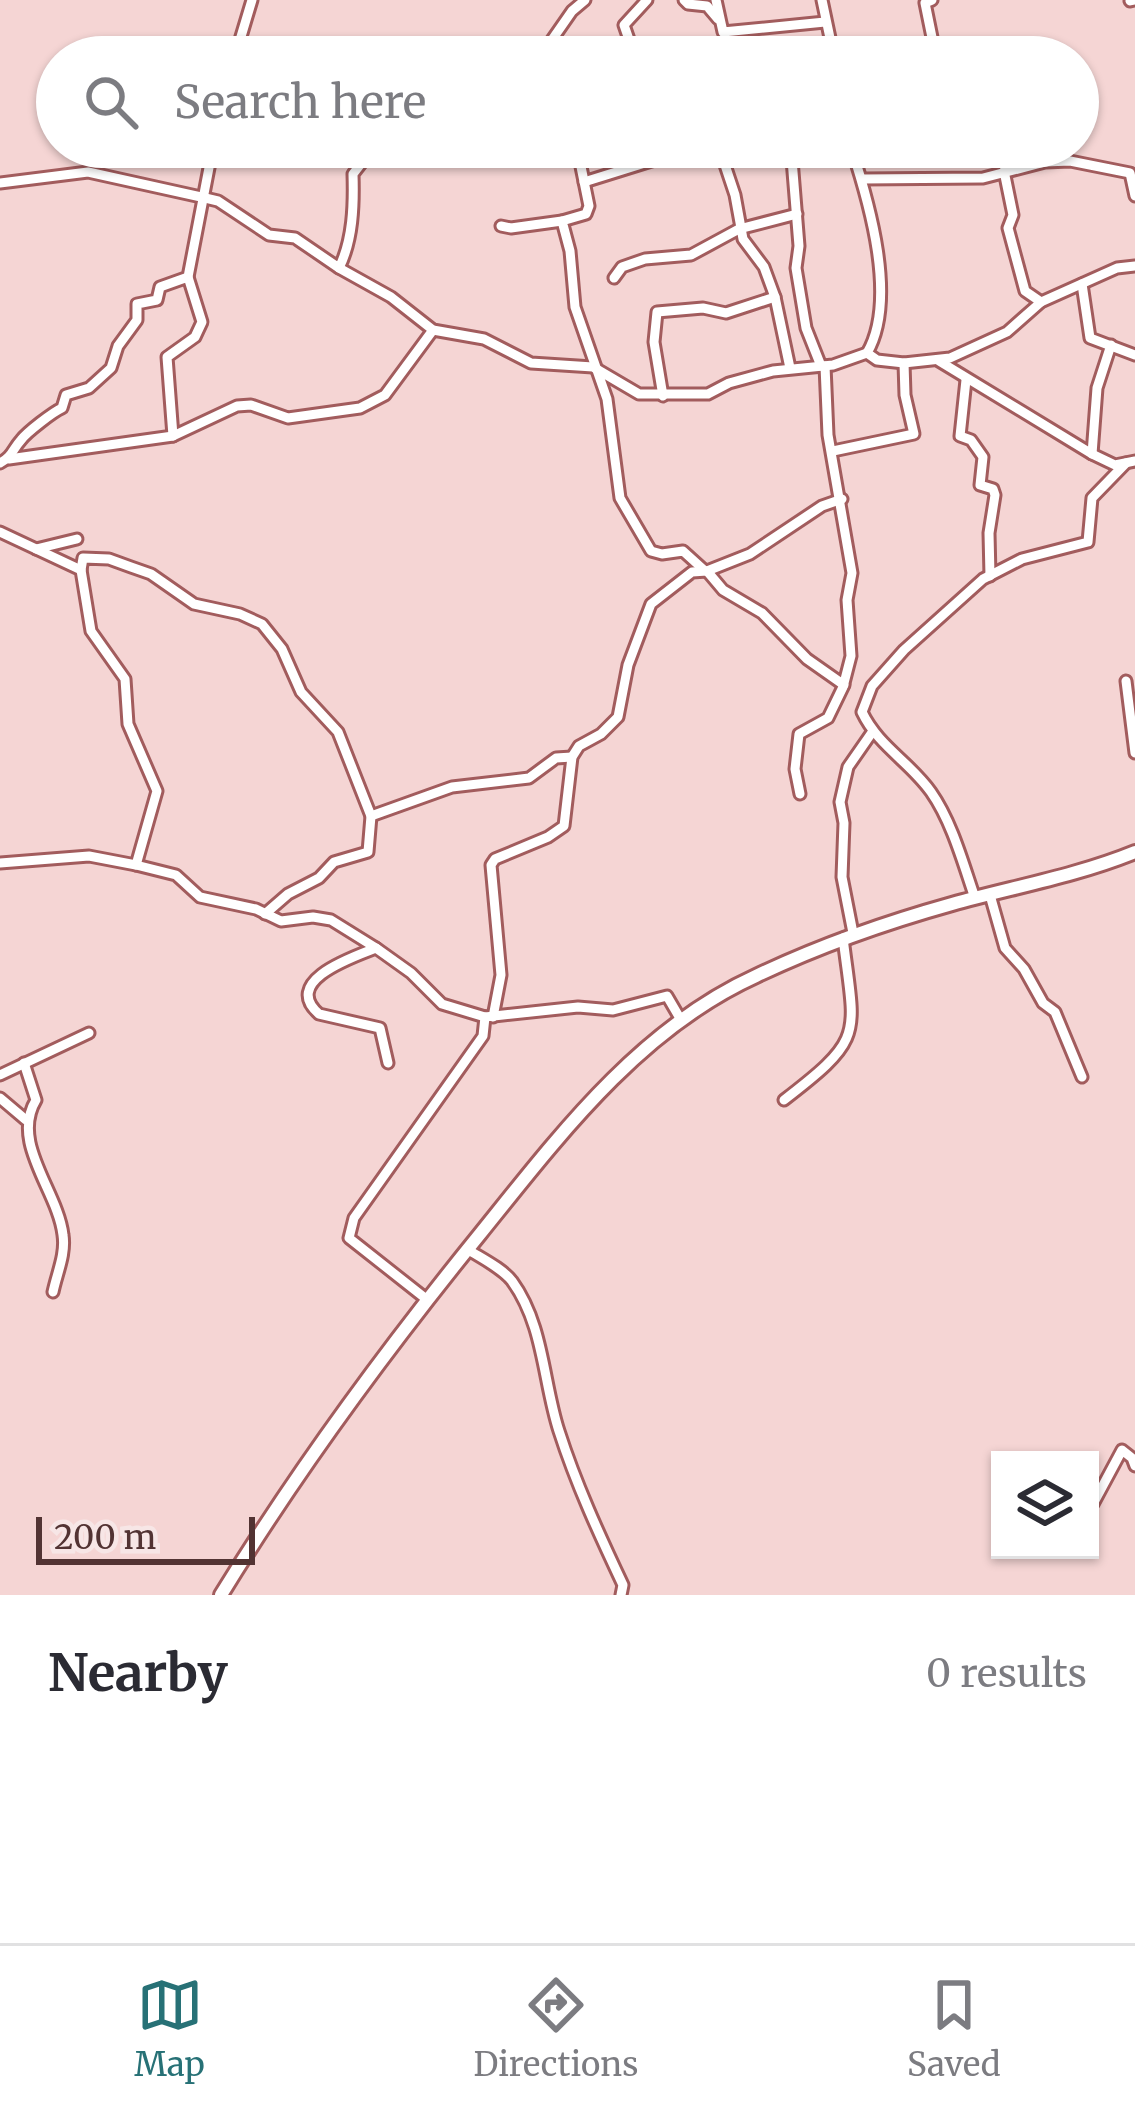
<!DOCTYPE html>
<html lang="en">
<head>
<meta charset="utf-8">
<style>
	body { margin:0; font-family:Merriweather,serif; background:#f7f7f7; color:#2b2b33 }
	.controls { position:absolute; right:36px; bottom:36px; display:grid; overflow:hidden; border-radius:0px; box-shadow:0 3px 9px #0004 }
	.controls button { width:108px; height:108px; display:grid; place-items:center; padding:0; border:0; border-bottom:3px solid #e1e1e2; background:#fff; color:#2b2b33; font:60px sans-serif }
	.scale { position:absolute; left:36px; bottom:30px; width:219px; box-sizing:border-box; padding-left:12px; border:6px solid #523333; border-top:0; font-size:33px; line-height:42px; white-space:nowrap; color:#523333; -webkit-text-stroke:9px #f7e6e6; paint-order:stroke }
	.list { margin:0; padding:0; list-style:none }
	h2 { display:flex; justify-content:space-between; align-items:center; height:156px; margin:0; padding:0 48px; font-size:51px }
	h2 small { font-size:39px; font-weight:400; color:#7c7c81 }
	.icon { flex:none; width:66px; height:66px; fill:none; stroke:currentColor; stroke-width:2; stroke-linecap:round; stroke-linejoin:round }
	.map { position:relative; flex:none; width:1135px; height:1595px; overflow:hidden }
	.search { position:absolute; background:#fff; box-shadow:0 3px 9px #0004; left:36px; right:36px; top:36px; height:132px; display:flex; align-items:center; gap:30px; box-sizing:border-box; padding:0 42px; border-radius:66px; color:#7c7c81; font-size:45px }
	.sheet { height:348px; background:#fff }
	nav { display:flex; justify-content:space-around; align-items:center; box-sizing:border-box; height:168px; border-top:3px solid #e1e1e2; background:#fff; font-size:33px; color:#7c7c81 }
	nav a { display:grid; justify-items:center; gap:6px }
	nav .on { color:#277176 }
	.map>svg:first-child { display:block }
</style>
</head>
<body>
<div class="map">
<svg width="1135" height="1595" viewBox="0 0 1135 1595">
	<rect width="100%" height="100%" fill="#f5d5d4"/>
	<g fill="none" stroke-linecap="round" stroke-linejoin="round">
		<g stroke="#a25c5d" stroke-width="15">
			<g id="street">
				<path d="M 684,0 L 688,4 L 707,6 L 718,19"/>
				<path d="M 716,0 L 723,32 L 825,22"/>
				<path d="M 822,0 L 834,57"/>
				<path d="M 932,0 L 925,3 L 936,57"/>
				<path d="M 1130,1 L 1134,0"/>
				<path d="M 229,57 L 240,40 L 252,0"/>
				<path d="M 540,57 L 572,11 L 585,0"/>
				<path d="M 635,57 L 624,25 L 647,0"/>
				<path d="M 577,147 L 589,206 L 586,214 L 562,221 L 570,251 L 575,307 L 607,399 L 620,498 L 651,551 L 662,554 L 683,551 L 704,570"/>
				<path d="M 719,147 L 735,195 L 743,239 L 764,267 L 775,297 L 790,368"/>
				<path d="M 791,147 L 799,246 L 796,268 L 806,328 L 821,366"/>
				<path d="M 851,147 C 869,202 898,300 867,353 L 877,360 L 904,363 L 950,358 L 1007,332 L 1041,302 L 1117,268 L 1135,266"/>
				<path d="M 1004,171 L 1013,215 L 1008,228 L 1025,291 L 1041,302"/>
				<path d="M 862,179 L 983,178 L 1045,162 L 1070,161 L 1130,173 L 1135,196"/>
				<path d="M 584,182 L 677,153 L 713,147"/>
				<path d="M 0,183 L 88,172 L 201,197 L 218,201 L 269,235 L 295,238 L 339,268 C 353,240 354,205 353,174 L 367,156 L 394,147"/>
				<path d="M 501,226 L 511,228 L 562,221"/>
				<path d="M 339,268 L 391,297 L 433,330 L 484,339 L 531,363 L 593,367 L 639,394 L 708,394 L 729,383 L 773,371 L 833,365 L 867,353"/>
				<path d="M 614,278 L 622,267 L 645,259 L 691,255 L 739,229 L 797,214"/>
				<path d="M 1082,284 L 1090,338 L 1135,355"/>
				<path d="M 939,361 L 1092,454 L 1115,465 L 1135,461"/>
				<path d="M 966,380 L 960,436 L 971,440 L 983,457 L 980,485 L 993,489 L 995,495 L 989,533 L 990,576"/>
				<path d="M 663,396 L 654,342 L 657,312 L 703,308 L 726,313 L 775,297"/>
				<path d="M 173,436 L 167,357 L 195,337 L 202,322 L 188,277"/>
				<path d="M 833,451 L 914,434 L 905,395 L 904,363"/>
				<path d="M 1092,454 L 1097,388 L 1111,345"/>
				<path d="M 9,459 L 173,436 L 237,406 L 251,405 L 288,418 L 360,408 L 385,395 L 433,330"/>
				<path d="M 0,463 C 13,456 12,450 21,440 C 27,432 53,412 62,408 L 66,395 L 89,388 L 111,368 L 118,346 L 137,320 L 137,304 L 157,300 L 160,287 L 188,277 L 213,147"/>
				<path d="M 0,532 L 81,570 L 91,631 L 125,679 L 128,724 L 157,791 L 136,865"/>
				<path d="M 36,549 L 77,539"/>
				<path d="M 81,570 L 83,558 L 109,559 L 131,567 L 151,574 L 194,604 L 240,614 L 262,624 L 282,649 L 301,692 L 338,732 L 371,816 L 368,852 L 334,862 L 319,878 L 288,894 L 265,914"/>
				<path d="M 707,571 L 723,590 L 762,613 L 807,659 L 844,685"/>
				<path d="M 1126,681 L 1135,753"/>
				<path d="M 800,794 L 795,769 L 799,734 L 828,718 L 843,687 L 851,656 L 847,600 L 852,573 L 828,435 L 825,366"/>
				<path d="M 371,816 L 452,787 L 529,778 L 556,758 L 572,757"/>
				<path d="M 0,863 L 89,856 L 136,865 L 176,875 L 200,897 L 256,909 L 281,921 L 313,917 L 331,920 L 376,948"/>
				<path d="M 990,895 L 1005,948 L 1024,969 L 1043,1003 L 1055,1012 L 1082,1077"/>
				<path d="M 975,898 C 963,863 952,822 931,792 C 910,762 878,746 862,712 L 872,686 L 904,650 L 983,579 L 1022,559 L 1088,542 L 1092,498 L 1126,463"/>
				<path d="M 853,933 L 842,877 L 844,823 L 840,802 L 848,767 L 873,731"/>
				<path d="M 493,1017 L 501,975 L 491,865 L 495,859 L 548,837 L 564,826 L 572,757 L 579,746 L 601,734 L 618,717 L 628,665 L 651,604 L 692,572 L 707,571 L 750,554 L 822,506 L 842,499"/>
				<path d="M 24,1063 L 36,1100 C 10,1143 58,1191 63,1235 C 66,1254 57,1273 53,1292"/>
				<path d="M 388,1063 L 380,1028 L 319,1014 C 281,981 353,957 376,948 L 411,973 L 442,1004 L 485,1017 L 578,1007 L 613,1010 L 667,996 L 681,1020"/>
				<path d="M 0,1075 L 89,1033"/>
				<path d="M 0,1098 L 26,1120"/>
				<path d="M 784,1100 C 866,1037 855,1036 843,938"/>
				<path d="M 467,1249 C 481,1258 502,1268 512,1281 C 544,1325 543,1382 559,1431 C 576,1484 599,1534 623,1585 L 621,1595"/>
				<path d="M 425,1298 L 349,1238 L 354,1218 L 483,1036 L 485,1017"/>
				<path d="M 1093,1504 L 1122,1450 L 1132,1458 L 1135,1466"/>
			</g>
		</g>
		<g stroke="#a25c5d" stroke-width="18">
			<path id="secondary" d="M 221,1595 C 300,1466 385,1351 480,1234 C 558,1137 639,1029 756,976 C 819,946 884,923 952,904 C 1013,887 1076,876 1135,852"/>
		</g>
		<use href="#street" stroke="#fff" stroke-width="9"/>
		<use href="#secondary" stroke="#fff" stroke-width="12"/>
	</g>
</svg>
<div class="controls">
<button><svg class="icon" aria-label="layers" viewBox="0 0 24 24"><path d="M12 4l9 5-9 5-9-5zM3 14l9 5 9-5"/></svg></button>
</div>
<div class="scale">200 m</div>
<div class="search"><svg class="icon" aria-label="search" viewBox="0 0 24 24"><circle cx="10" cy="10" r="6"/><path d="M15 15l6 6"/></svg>Search here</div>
</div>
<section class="sheet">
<h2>Nearby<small>0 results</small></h2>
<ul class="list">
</ul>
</section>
<nav>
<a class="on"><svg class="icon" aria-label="map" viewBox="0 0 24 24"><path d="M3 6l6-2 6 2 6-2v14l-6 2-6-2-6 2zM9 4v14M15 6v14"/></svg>Map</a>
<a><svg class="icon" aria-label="directions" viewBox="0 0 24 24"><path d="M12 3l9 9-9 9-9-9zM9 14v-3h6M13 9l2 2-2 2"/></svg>Directions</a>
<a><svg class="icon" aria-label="saved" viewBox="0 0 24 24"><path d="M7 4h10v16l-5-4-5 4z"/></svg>Saved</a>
</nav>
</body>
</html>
